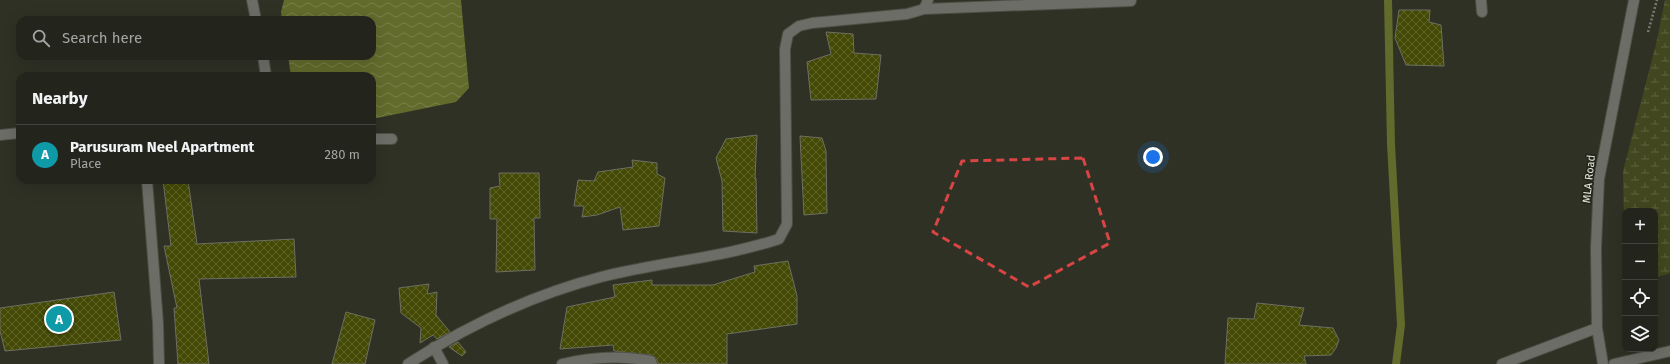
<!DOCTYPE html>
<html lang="en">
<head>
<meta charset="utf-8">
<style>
	body { margin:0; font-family:"Fira Sans",sans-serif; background:#2b2d25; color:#f1f3f6 }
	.controls { position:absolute; right:12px; bottom:12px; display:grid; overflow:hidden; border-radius:8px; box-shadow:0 4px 16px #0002 }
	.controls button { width:36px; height:36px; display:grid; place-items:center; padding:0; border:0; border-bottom:1px solid #40423b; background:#23251c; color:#f1f3f6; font:20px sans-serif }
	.you { position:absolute; left:1153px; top:157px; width:14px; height:14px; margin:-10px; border:3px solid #fff; border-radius:50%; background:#1a73e8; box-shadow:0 0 0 6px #1a73e833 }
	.badge { display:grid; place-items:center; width:26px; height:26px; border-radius:50%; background:#f08bf6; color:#fff; font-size:13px; font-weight:700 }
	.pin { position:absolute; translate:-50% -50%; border:2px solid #fff; box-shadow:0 1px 4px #0006 }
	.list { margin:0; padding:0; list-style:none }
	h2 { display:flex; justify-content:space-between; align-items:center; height:52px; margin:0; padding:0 16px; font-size:17px }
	h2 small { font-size:13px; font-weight:400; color:#a3a5a3 }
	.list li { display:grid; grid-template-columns:26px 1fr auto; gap:12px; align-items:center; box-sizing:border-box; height:60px; padding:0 16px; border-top:1px solid #40423b }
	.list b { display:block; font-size:15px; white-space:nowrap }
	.list p { margin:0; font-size:13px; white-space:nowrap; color:#a3a5a3 }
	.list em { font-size:13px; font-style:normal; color:#a3a5a3 }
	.icon { flex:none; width:22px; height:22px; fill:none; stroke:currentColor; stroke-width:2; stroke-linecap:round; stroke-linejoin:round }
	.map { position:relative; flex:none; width:1670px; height:364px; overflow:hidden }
	.search { position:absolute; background:#23251c; box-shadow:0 4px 16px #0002; left:16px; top:16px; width:360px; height:44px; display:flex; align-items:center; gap:10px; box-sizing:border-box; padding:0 14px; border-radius:12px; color:#a3a5a3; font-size:15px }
	.panel { position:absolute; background:#23251c; box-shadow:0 4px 16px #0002; left:16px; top:72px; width:360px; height:112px; border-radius:12px }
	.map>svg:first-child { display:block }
</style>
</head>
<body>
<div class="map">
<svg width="1670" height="364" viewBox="0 0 1670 364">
	<defs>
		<pattern id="wetland-marsh" width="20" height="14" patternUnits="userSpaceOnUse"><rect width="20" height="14" fill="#42471f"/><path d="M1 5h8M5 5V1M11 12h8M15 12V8" fill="none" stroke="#5d623f"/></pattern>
		<pattern id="water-waves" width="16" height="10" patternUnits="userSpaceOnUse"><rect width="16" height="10" fill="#626a2c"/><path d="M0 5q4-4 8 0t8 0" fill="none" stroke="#787f4a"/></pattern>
		<pattern id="building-cross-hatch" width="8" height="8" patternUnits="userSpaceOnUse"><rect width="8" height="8" fill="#444a05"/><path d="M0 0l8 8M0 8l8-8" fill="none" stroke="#5f6429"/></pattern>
	</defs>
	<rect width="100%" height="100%" fill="#2f3125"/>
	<path fill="url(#wetland-marsh)" d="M 1665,0 L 1670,0 L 1670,273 L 1655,278 L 1655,211 L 1625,211 L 1625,273 L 1623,171 L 1656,44 Z"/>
	<path fill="url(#water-waves)" d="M 284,0 L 461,0 L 469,88 L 456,102 L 372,119 L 372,76 L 291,76 L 288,56 L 372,56 L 372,20 L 282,20 L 281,12 Z"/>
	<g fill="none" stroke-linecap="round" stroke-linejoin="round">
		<path stroke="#626a2c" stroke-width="8" d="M 1388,0 L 1391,144 L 1401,325 L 1396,364"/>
	</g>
	<g fill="url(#building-cross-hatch)" stroke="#6d6f62">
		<path d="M 1399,10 L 1430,10 L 1429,22 L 1441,25 L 1444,66 L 1406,65 L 1395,38 Z"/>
		<path d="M 826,32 L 853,34 L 854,53 L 881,55 L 876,99 L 811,100 L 807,62 L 831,54 Z"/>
		<path d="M 757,135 L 755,178 L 756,178 L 757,233 L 723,231 L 722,181 L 716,158 L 726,139 Z"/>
		<path d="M 800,136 L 822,138 L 826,151 L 827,213 L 804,215 Z"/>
		<path d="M 632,160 L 657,163 L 657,174 L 665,178 L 659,226 L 623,230 L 620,207 L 597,215 L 582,217 L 584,206 L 574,206 L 578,180 L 594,181 L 598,172 L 633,167 Z"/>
		<path d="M 499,173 L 539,173 L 540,218 L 534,218 L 535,270 L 496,272 L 497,219 L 490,219 L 490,188 L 500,186 Z"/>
		<path d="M 163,180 L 188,180 L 197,244 L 294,239 L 296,277 L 199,279 L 209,364 L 178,364 L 174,308 L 177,308 L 164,246 L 171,246 Z"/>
		<path d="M 788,261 L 797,296 L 797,324 L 727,334 L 727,364 L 658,364 L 657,359 L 652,355 L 614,351 L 613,345 L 560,349 L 567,307 L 615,297 L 613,285 L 652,280 L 652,285 L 713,285 L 755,272 L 754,266 Z"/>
		<path d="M 429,284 L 427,294 L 437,292 L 436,315 L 450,332 L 437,339 L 433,335 L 420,343 L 421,328 L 401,313 L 399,288 Z"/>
		<path d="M 114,292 L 121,340 L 5,351 L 0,331 L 0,308 Z"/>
		<path d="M 1257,303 L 1304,308 L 1299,325 L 1333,328 L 1339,340 L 1336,348 L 1331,355 L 1304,356 L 1306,364 L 1225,364 L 1228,318 L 1254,319 Z"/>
		<path d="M 346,312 L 375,320 L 365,364 L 332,364 Z"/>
		<path d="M 458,342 L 466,352 L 462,356 L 449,347 Z"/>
	</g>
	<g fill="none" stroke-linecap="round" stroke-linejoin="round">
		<g stroke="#4c4e43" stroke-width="12">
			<g id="service">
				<path d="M 1502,364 L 1597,328"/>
				<path d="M 1614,364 L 1670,351"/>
			</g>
		</g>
		<g stroke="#4c4e43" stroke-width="12">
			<g id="minor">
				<path d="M 252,0 L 256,20"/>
				<path d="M 1481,0 L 1482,12"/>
				<path d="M 924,9 L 1131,1"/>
				<path d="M 263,56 L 266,76"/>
				<path d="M 0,135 L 20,133"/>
				<path d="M 372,139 L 392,139"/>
				<path d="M 147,180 L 158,323 L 159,364"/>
				<path d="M 434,347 L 443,364"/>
				<path d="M 408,364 C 467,326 532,295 601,277 C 660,262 721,258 779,239 L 787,224 L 785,49 L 788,34 L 799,26 L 812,23 L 907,14 L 924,9 L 928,0"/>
				<path d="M 562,364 C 591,357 621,355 651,361 L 652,364"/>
			</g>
		</g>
		<g stroke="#4c4e43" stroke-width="12">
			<path id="tertiary" d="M 1603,364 L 1597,328 L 1596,248 L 1599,179 L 1634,0"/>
		</g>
		<path stroke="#7a7c71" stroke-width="2.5" stroke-dasharray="2 2" stroke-linecap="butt" d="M 1648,32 L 1657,0"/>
		<use href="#service" stroke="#6c6d67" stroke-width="10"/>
		<use href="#minor" stroke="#6c6d67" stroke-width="10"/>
		<use href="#tertiary" stroke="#6c6d67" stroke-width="10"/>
	</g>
	<path fill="none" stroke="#d94544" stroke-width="3" stroke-dasharray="8 5" stroke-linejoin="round" d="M 1083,158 L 1110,243 L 1029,287 L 933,232 L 962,161 Z"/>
	<g text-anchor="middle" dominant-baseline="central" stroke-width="3.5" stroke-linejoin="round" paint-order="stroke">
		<g font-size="11" fill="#e7e9e1" stroke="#25271c">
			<text transform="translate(1589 179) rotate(-84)">MLA Road</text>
		</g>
	</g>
</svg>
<div class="controls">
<button>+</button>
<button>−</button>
<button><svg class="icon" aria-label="locate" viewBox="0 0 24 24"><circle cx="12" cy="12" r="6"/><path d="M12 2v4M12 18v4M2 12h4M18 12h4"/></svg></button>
<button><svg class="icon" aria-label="layers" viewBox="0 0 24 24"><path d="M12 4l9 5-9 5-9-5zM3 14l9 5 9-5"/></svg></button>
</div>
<div class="you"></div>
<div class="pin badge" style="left:59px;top:319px;background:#0f9aa8">A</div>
<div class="search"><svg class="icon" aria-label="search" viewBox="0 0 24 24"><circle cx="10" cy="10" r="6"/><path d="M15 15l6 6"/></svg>Search here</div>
<section class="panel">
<h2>Nearby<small></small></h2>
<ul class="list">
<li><span class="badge" style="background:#0f9aa8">A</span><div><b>Parusuram Neel Apartment</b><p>Place</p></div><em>280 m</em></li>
</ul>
</section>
</div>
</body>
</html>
